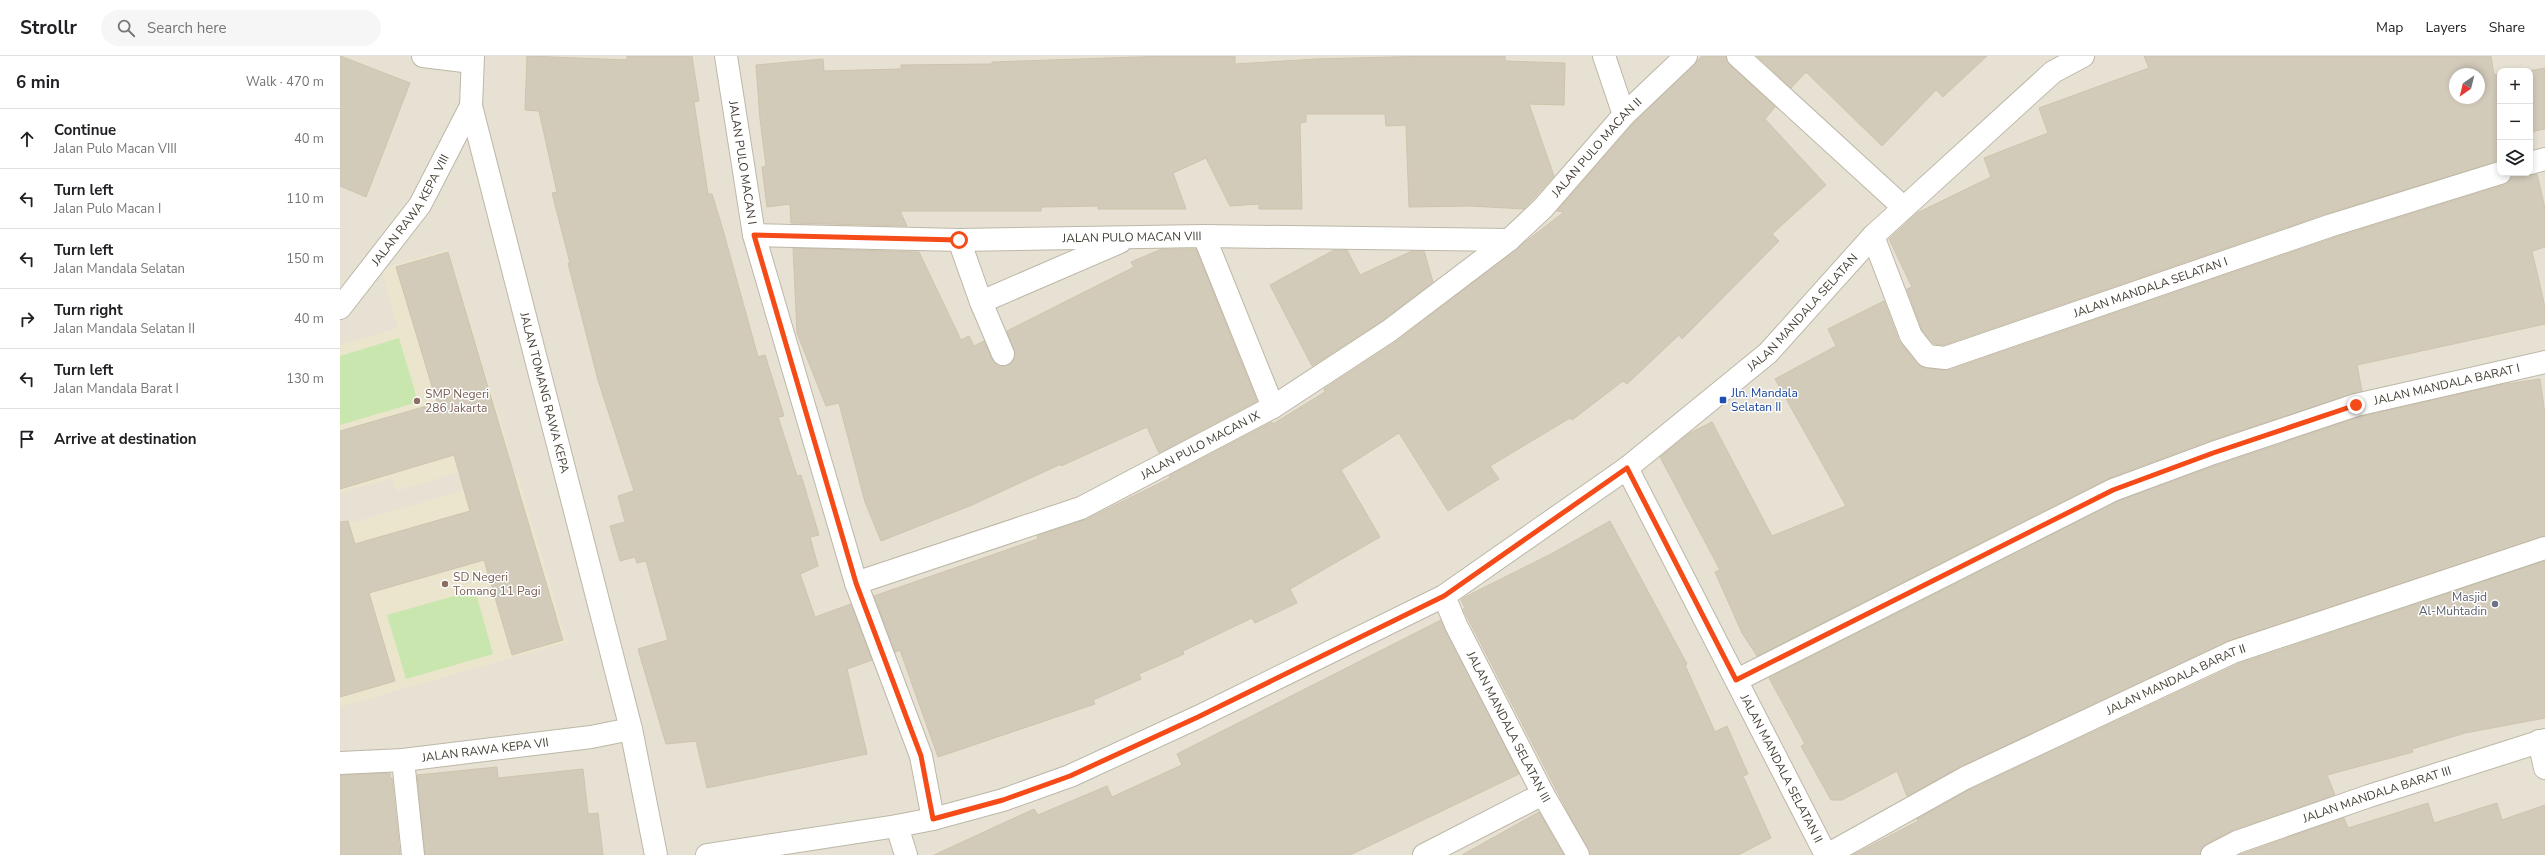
<!DOCTYPE html>
<html lang="en">
<head>
<meta charset="utf-8">
<style>
	body { margin:0; font-family:"Nunito Sans",sans-serif; background:#f6f6f6; color:#202124 }
	.controls { position:absolute; right:12px; top:12px; display:grid; overflow:hidden; border-radius:8px; box-shadow:0 2px 6px #0003 }
	.controls button { width:36px; height:36px; display:grid; place-items:center; padding:0; border:0; border-bottom:1px solid #e0e0e0; background:#fff; color:#202124; font:20px sans-serif }
	.compass { position:absolute; left:2109px; top:12px; width:36px; height:36px; border-radius:50%; background:#fff; box-shadow:0 2px 6px #0003; rotate:215deg }
	.stop { position:absolute; width:12px; height:12px; margin:-9px; border:3px solid #f54b18; border-radius:50%; background:#fff }
	.stop.end { background:#f54b18; border-color:#fff; box-shadow:0 1px 4px #0008 }
	.list { margin:0; padding:0; list-style:none }
	h2 { display:flex; justify-content:space-between; align-items:center; height:52px; margin:0; padding:0 16px; font-size:17px }
	h2 small { font-size:13px; font-weight:400; color:#757577 }
	.list li { display:grid; grid-template-columns:26px 1fr auto; gap:12px; align-items:center; box-sizing:border-box; height:60px; padding:0 16px; border-top:1px solid #e0e0e0 }
	.list b { display:block; font-size:15px; white-space:nowrap }
	.list p { margin:0; font-size:13px; white-space:nowrap; color:#757577 }
	.list em { font-size:13px; font-style:normal; color:#757577 }
	.icon { flex:none; width:22px; height:22px; fill:none; stroke:currentColor; stroke-width:2; stroke-linecap:round; stroke-linejoin:round }
	.map { position:relative; flex:none; width:2205px; height:799px; overflow:hidden }
	header { display:flex; align-items:center; gap:24px; box-sizing:border-box; height:56px; padding:0 20px; background:#fff; border-bottom:1px solid #e0e0e0 }
	header strong { font-size:19px }
	nav { display:flex; gap:22px; margin-inline-start:auto; font-size:14px }
	.search { width:280px; height:36px; background:#f6f6f6; display:flex; align-items:center; gap:10px; box-sizing:border-box; padding:0 14px; border-radius:22px; color:#757577; font-size:15px }
	main { display:flex }
	aside { flex:1; background:#fff }
	.map>svg:first-child { display:block }
</style>
</head>
<body>
<header>
<strong>Strollr</strong>
<div class="search"><svg class="icon" aria-label="search" viewBox="0 0 24 24"><circle cx="10" cy="10" r="6"/><path d="M15 15l6 6"/></svg>Search here</div>
<nav><a>Map</a><a>Layers</a><a>Share</a></nav>
</header>
<main>
<aside>
<h2>6 min<small>Walk · 470 m</small></h2>
<ul class="list">
<li><svg class="icon" aria-label="ahead" viewBox="0 0 24 24"><path d="M12 20V5M6 11l6-6 6 6"/></svg><div><b>Continue</b><p>Jalan Pulo Macan VIII</p></div><em>40 m</em></li>
<li><svg class="icon" aria-label="left" viewBox="0 0 24 24"><path d="M17 20v-9H6M10 6l-5 5 5 5"/></svg><div><b>Turn left</b><p>Jalan Pulo Macan I</p></div><em>110 m</em></li>
<li><svg class="icon" aria-label="left" viewBox="0 0 24 24"><path d="M17 20v-9H6M10 6l-5 5 5 5"/></svg><div><b>Turn left</b><p>Jalan Mandala Selatan</p></div><em>150 m</em></li>
<li><svg class="icon" aria-label="right" viewBox="0 0 24 24"><path d="M7 20v-9h11M14 6l5 5-5 5"/></svg><div><b>Turn right</b><p>Jalan Mandala Selatan II</p></div><em>40 m</em></li>
<li><svg class="icon" aria-label="left" viewBox="0 0 24 24"><path d="M17 20v-9H6M10 6l-5 5 5 5"/></svg><div><b>Turn left</b><p>Jalan Mandala Barat I</p></div><em>130 m</em></li>
<li><svg class="icon" aria-label="arrive" viewBox="0 0 24 24"><path d="M6 21V4h12l-3 4 3 4H6"/></svg><div><b>Arrive at destination</b></div></li>
</ul>
</aside>
<div class="map">
<svg width="2205" height="799" viewBox="0 0 2205 799">
	<rect width="100%" height="100%" fill="#f2efe4"/>
	<path fill="#e6e1d2" fill-rule="evenodd" d="M 0,0 L 2205,0 L 2205,799 L 0,799 ZM 2160,15 L 2190,15 L 2190,117 L 2160,117 ZM 2115,18 L 2139,18 L 2139,42 L 2115,42 Z"/>
	<g fill="#ebe5ce">
		<path d="M 108,193 L 171,400 L 57,435 L 52,422 L 0,437 L 0,289 L 58,272 L 41,213 Z"/>
		<path d="M 178,419 L 227,586 L 0,651 L 0,470 Z"/>
	</g>
	<g fill="#c8e6ad">
		<path d="M 59,282 L 78,346 L 0,369 L 0,300 Z"/>
		<path d="M 135,534 L 153,598 L 66,623 L 47,559 Z"/>
	</g>
	<g fill="#d3cbba" stroke="#cec4ad" fill-rule="evenodd">
		<path d="M 0,0 L 70,27 L 26,141 L 0,130 Z"/>
		<path d="M 187,0 L 287,4 L 287,0 L 352,0 L 359,45 L 354,46 L 368,138 L 372,138 L 383,174 L 418,301 L 425,299 L 436,334 L 444,360 L 438,361 L 457,420 L 461,419 L 479,479 L 470,481 L 478,510 L 460,518 L 475,561 L 511,548 L 532,604 L 507,613 L 527,698 L 367,732 L 356,685 L 326,688 L 298,593 L 328,584 L 306,505 L 297,507 L 295,501 L 280,505 L 270,470 L 285,466 L 278,440 L 294,435 L 258,324 L 228,207 L 230,207 L 212,137 L 217,136 L 199,55 L 185,54 Z"/>
		<path d="M 827,0 L 895,0 L 895,8 L 976,3 L 1090,0 L 1165,0 L 1165,5 L 1225,7 L 1224,49 L 1189,48 L 1214,120 L 1184,153 L 1131,150 L 1069,151 L 1066,69 L 1046,70 L 1045,58 L 966,58 L 966,66 L 960,67 L 962,153 L 919,153 L 919,148 L 890,150 L 866,102 L 833,117 L 846,153 L 758,153 L 758,150 L 701,151 L 701,155 L 560,155 L 567,170 L 451,167 L 450,148 L 427,151 L 422,111 L 426,110 L 420,63 L 416,9 L 483,3 L 484,15 L 561,13 L 561,9 L 652,8 L 652,6 Z"/>
		<path d="M 1362,0 L 1386,0 L 1390,9 L 1435,51 L 1425,63 L 1486,129 L 1432,178 L 1439,185 L 1342,283 L 1339,279 L 1287,328 L 1283,325 L 1232,364 L 1230,362 L 1150,410 L 1159,423 L 1108,455 L 1059,377 L 1001,414 L 1040,481 L 950,533 L 957,547 L 915,567 L 912,562 L 843,595 L 844,598 L 799,618 L 801,623 L 753,644 L 755,648 L 598,701 L 560,594 L 555,596 L 534,540 L 698,483 L 697,480 L 747,463 L 830,422 L 829,420 L 932,366 L 933,368 L 985,336 L 984,333 L 1057,285 L 1224,156 L 1217,155 L 1293,68 Z"/>
		<path d="M 1417,0 L 1647,0 L 1603,41 L 1596,34 L 1542,90 L 1466,16 L 1451,32 Z"/>
		<path d="M 1804,0 L 2151,0 L 2154,19 L 2159,18 L 2160,21 L 2160,105 L 1985,158 L 1604,289 L 1594,288 L 1582,274 L 1567,233 L 1572,231 L 1549,183 L 1577,157 L 1651,121 L 1644,102 L 1708,77 L 1699,52 L 1809,12 ZM 2115,18 L 2139,18 L 2139,42 L 2115,42 Z"/>
		<path d="M 2205,12 L 2205,73 L 2190,76 L 2189,15 Z"/>
		<path d="M 2172,117 L 2197,118 L 2205,152 L 2205,191 L 2192,195 L 2205,251 L 2205,268 L 2017,309 L 2022,335 L 1869,385 L 1767,423 L 1417,600 L 1402,577 L 1375,516 L 1380,514 L 1320,401 L 1350,377 L 1372,366 L 1432,480 L 1506,450 L 1435,323 L 1496,290 L 1488,273 L 1544,245 L 1559,285 L 1577,308 L 1586,312 L 1609,314 L 1993,182 L 2164,129 L 2169,125 Z"/>
		<path d="M 453,192 L 579,196 L 621,284 L 629,280 L 634,290 L 644,285 L 652,303 L 662,310 L 668,309 L 675,300 L 667,275 L 794,211 L 791,206 L 822,193 L 856,193 L 917,345 L 819,397 L 807,371 L 721,410 L 721,408 L 632,449 L 541,485 L 525,446 L 499,347 L 486,350 L 457,277 Z"/>
		<path d="M 994,194 L 1007,194 L 1020,219 L 1072,195 L 1084,195 L 1093,226 L 1042,265 L 972,310 L 930,229 Z"/>
		<path d="M 108,196 L 223,584 L 172,599 L 144,504 L 29,537 L 55,625 L 0,641 L 0,466 L 8,465 L 15,488 L 130,455 L 114,399 L 0,433 L 0,375 L 97,347 L 56,211 Z"/>
		<path d="M 2200,323 L 2205,358 L 2205,480 L 1888,585 L 1620,711 L 1567,740 L 1557,715 L 1502,744 L 1491,744 L 1461,690 L 1465,688 L 1429,622 L 1778,445 L 1877,409 L 2019,361 L 2159,329 Z"/>
		<path d="M 1270,465 L 1347,608 L 1345,609 L 1375,676 L 1387,670 L 1408,718 L 1403,720 L 1431,782 L 1398,799 L 1250,799 L 1123,553 L 1125,552 L 1121,544 L 1125,541 L 1211,498 Z"/>
		<path d="M 2205,505 L 2205,662 L 2125,677 L 2072,693 L 2073,696 L 1987,719 L 1995,739 L 1891,775 L 1866,788 L 1860,799 L 1513,799 L 1578,765 L 1577,763 L 1631,733 L 1898,608 Z"/>
		<path d="M 1101,564 L 1179,718 L 1010,799 L 594,799 L 694,753 L 698,759 L 767,730 L 772,741 L 842,709 L 837,698 Z"/>
		<path d="M 157,711 L 158,722 L 243,713 L 248,758 L 258,757 L 263,799 L 85,799 L 77,719 Z"/>
		<path d="M 50,717 L 50,722 L 52,722 L 60,799 L 0,799 L 0,719 Z"/>
		<path d="M 2088,747 L 2094,767 L 2157,747 L 2162,764 L 2205,749 L 2205,799 L 1899,799 L 2004,762 L 2008,772 Z"/>
		<path d="M 1199,756 L 1224,799 L 1122,799 Z"/>
	</g>
	<g fill="none" stroke-linecap="round" stroke-linejoin="round">
		<g stroke="#bdb7a7" stroke-width="24">
			<g id="street">
				<path d="M 83,0 L 132,6"/>
				<path id="s1" d="M 133,0 L 131,50 L 291,673 L 316,799"/>
				<path id="s2" d="M 386,0 L 414,179 L 516,527 L 581,700 L 593,763"/>
				<path d="M 1264,0 L 1284,59"/>
				<path d="M 1398,0 L 1563,151"/>
				<path d="M 2190,107 L 2205,103"/>
				<path id="s3" d="M 414,179 L 619,184 L 864,180 L 1169,184"/>
				<path d="M 864,180 L 933,351"/>
				<path id="s4" d="M 1533,180 L 1571,280 L 1587,300 L 1605,302 L 1989,170 L 2160,117"/>
				<path d="M 619,184 L 641,246 L 663,298"/>
				<path d="M 641,246 L 780,186"/>
				<path id="s5" d="M 0,252 L 80,149 L 131,50"/>
				<path id="s6" d="M 1287,412 L 1486,799"/>
				<path id="s7" d="M 516,527 L 741,452 L 933,351 L 1049,275 L 1169,184 L 1203,152 L 1284,59 L 1346,0"/>
				<path id="s8" d="M 1104,540 L 1116,569 L 1203,738 L 1238,799"/>
				<path id="s9" d="M 1397,624 L 1773,434 L 1873,397 L 2016,349 L 2205,306"/>
				<path d="M 2199,685 L 2205,712"/>
				<path d="M 63,704 L 73,799"/>
				<path id="s10" d="M 0,707 L 63,704 L 251,681 L 291,673"/>
				<path d="M 557,770 L 566,799"/>
				<path id="s11" d="M 367,799 L 557,770 L 593,763 L 663,744 L 730,720 L 858,661 L 1104,540 L 1287,412 L 1428,297 L 1533,180 L 1713,16 L 1743,0"/>
				<path d="M 1084,799 L 1203,738"/>
				<path id="s12" d="M 1487,799 L 1625,722 L 1893,596 L 2205,492"/>
				<path id="s13" d="M 1872,799 L 1897,786 L 2029,740 L 2205,684"/>
			</g>
		</g>
		<use href="#street" stroke="#fff" stroke-width="22"/>
	</g>
	<g fill="none" stroke-linecap="round" stroke-linejoin="round">
		<path stroke="#f54b18" stroke-width="5" d="M 619,184 L 414,179 L 516,527 L 581,700 L 593,763 L 663,744 L 730,720 L 858,661 L 1104,540 L 1287,412 L 1396,624 L 1773,434 L 1873,397 L 2016,349"/>
	</g>
	<rect fill="#1a4fb4" stroke="#fff" stroke-width="1.5" x="1379" y="340" width="8" height="8" rx="2"/>
	<g fill="#8d6e63" stroke="#fff" stroke-width="1.5">
		<circle cx="77" cy="345" r="4"/>
		<circle cx="105" cy="528" r="4"/>
	</g>
	<circle fill="#6b7280" stroke="#fff" stroke-width="1.5" cx="2155" cy="548" r="4"/>
	<g text-anchor="middle" dominant-baseline="central" stroke-width="3" stroke-linejoin="round" paint-order="stroke">
		<g font-size="12" fill="#443f34" stroke="#fff">
			<text stroke="none"><textPath href="#s7" startOffset="871">JALAN PULO MACAN II</textPath></text>
			<text stroke="none"><textPath href="#s2" startOffset="108">JALAN PULO MACAN I</textPath></text>
			<text stroke="none"><textPath href="#s5" startOffset="121">JALAN RAWA KEPA VIII</textPath></text>
			<text stroke="none"><textPath href="#s3" startOffset="378">JALAN PULO MACAN VIII</textPath></text>
			<text stroke="none"><textPath href="#s4" startOffset="368">JALAN MANDALA SELATAN I</textPath></text>
			<text stroke="none"><textPath href="#s11" startOffset="1246">JALAN MANDALA SELATAN</textPath></text>
			<text stroke="none"><textPath href="#s9" startOffset="772">JALAN MANDALA BARAT I</textPath></text>
			<text stroke="none"><textPath href="#s1" startOffset="346">JALAN TOMANG RAWA KEPA</textPath></text>
			<text stroke="none"><textPath href="#s7" startOffset="372">JALAN PULO MACAN IX</textPath></text>
			<text stroke="none"><textPath href="#s12" startOffset="391">JALAN MANDALA BARAT II</textPath></text>
			<text stroke="none"><textPath href="#s8" startOffset="146">JALAN MANDALA SELATAN III</textPath></text>
			<text stroke="none"><textPath href="#s10" startOffset="146">JALAN RAWA KEPA VII</textPath></text>
			<text stroke="none"><textPath href="#s6" startOffset="338">JALAN MANDALA SELATAN II</textPath></text>
			<text stroke="none"><textPath href="#s13" startOffset="176">JALAN MANDALA BARAT III</textPath></text>
		</g>
		<g font-size="12" fill="#164399" stroke="#fff" text-anchor="start">
			<text x="1391" y="337">Jln. Mandala<tspan x="1391" dy="14">Selatan II</tspan></text>
		</g>
		<g font-size="12" fill="#785e54" stroke="#fff" text-anchor="start">
			<text x="85" y="338">SMP Negeri<tspan x="85" dy="14">286 Jakarta</tspan></text>
			<text x="113" y="521">SD Negeri<tspan x="113" dy="14">Tomang 11 Pagi</tspan></text>
		</g>
		<g font-size="12" fill="#5b616d" stroke="#fff" text-anchor="end">
			<text x="2147" y="541">Masjid<tspan x="2147" dy="14">Al-Muhtadin</tspan></text>
		</g>
	</g>
</svg>
<div class="controls">
<button>+</button>
<button>−</button>
<button><svg class="icon" aria-label="layers" viewBox="0 0 24 24"><path d="M12 4l9 5-9 5-9-5zM3 14l9 5 9-5"/></svg></button>
</div>
<svg class="compass" viewBox="-18 -18 36 36"><path d="M0-13l5 13h-10z" fill="#e53935"/><path d="M0 13l5-13h-10z" fill="#757577"/></svg>
<div class="stop" style="left:619px;top:184px"></div>
<div class="stop end" style="left:2016px;top:349px"></div>
</div>
</main>
</body>
</html>
